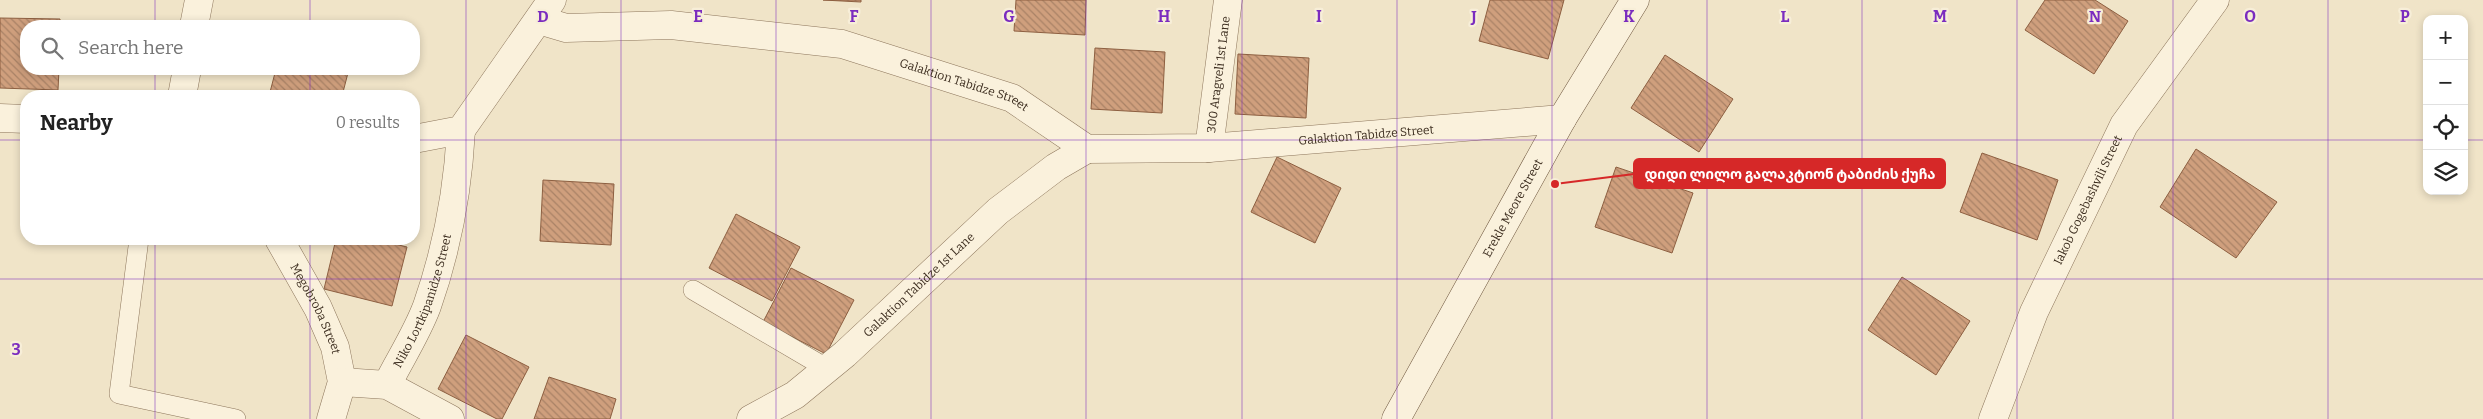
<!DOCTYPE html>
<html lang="en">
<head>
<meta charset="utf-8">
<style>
	body { margin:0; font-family:Bitter,"Noto Sans Georgian",serif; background:#f2f2f2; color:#222 }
	.controls { position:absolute; right:15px; top:15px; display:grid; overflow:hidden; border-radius:10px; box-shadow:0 2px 8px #0003 }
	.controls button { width:45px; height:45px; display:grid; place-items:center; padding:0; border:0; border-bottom:1px solid #e0e0e0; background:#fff; color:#222; font:25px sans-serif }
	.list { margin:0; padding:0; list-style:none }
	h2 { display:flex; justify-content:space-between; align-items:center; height:65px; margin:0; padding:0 20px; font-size:21px }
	h2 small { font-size:16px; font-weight:400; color:#767676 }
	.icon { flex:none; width:28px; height:28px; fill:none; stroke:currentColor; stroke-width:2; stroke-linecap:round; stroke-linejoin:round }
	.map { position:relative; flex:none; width:2483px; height:419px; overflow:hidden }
	.search { position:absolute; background:#fff; box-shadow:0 2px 8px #0003; left:20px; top:20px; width:400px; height:55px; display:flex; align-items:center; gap:12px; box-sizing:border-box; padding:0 18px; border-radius:20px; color:#767676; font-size:19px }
	.panel { position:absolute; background:#fff; box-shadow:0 2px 8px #0003; left:20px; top:90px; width:400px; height:155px; border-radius:20px }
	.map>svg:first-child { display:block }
</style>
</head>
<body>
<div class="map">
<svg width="2483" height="419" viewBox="0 0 2483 419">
	<defs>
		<pattern id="building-back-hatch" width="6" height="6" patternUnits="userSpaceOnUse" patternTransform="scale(1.25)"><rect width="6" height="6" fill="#cf9f7d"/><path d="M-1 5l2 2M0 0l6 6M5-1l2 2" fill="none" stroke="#a98266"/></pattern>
	</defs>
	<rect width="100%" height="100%" fill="#f0e4c8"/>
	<g fill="url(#building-back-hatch)" stroke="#8d5f41">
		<path d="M 823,0 L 861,0 L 861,2 Z"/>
		<path d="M 1016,0 L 1086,0 L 1085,35 L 1014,31 Z"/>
		<path d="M 1490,0 L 1564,0 L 1548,59 L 1479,41 Z"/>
		<path d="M 2045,0 L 2095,0 L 2128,21 L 2094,74 L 2025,30 Z"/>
		<path d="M 0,18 L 60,19 L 60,26 L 26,26 L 26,69 L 59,69 L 58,90 L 0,88 Z"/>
		<path d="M 1095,48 L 1165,52 L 1162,113 L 1091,109 Z"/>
		<path d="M 1238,54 L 1309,58 L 1306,118 L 1235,114 Z"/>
		<path d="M 1665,55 L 1733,99 L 1699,152 L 1631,108 Z"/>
		<path d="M 276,69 L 349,69 L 342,96 L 269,96 Z"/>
		<path d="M 2196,149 L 2277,202 L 2236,258 L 2160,207 Z"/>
		<path d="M 1982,153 L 2058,180 L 2037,240 L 1960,212 Z"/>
		<path d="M 1277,157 L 1341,188 L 1315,243 L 1251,212 Z"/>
		<path d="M 1616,167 L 1693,193 L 1672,253 L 1595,227 Z"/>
		<path d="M 543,180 L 614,184 L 611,245 L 540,241 Z"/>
		<path d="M 736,214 L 800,247 L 772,301 L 709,268 Z"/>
		<path d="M 336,239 L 374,239 L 407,247 L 392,306 L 324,289 Z"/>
		<path d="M 791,268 L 854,300 L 826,354 L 763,322 Z"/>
		<path d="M 1902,277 L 1970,321 L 1936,375 L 1868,330 Z"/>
		<path d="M 466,335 L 529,367 L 502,419 L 497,419 L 438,389 Z"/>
		<path d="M 549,377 L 616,399 L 610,419 L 534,419 Z"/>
	</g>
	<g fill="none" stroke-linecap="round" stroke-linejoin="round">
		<g stroke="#8d765c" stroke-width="20">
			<g id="lane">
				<path d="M 139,239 L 119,394 L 236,419"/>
				<path d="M 693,290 L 826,368"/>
			</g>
		</g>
		<g stroke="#8d765c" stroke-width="29">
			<g id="street">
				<path id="s1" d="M 539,20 L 566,28 L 671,25 L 842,44 L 1012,98 L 1087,149 L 1209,148 L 1562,119"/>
				<path d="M 194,26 L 199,0"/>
				<path d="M 182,96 L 187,69"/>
				<path d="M 0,118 L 26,119"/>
				<path d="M 414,139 L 461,130 L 552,0"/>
				<path id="s2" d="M 1209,148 L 1228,0"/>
				<path id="s3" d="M 279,239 L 318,308 L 335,347 L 342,382 L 331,419"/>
				<path d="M 342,382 L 387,385 L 450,419"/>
				<path id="s4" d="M 387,385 C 400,359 417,333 427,306 C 447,249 458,190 461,130"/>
				<path id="s5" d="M 751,419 L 795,395 L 845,354 L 998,211 L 1056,167 L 1087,149"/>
				<path id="s6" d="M 1993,419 L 2034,312 L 2124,125 L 2215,0"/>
			</g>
		</g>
		<g stroke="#6f573f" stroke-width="29">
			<g id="secondary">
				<path id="s7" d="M 1396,419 L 1562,119 L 1635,0"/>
			</g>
		</g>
		<use href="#lane" stroke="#faf1dc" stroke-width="19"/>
		<use href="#street" stroke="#faf1dc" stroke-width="28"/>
		<use href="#secondary" stroke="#faf1dc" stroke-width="28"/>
	</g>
	<path fill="none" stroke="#7b2cbf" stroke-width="1" stroke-opacity="0.55" d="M 155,0 L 155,26M 310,0 L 310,26M 466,0 L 466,419M 621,0 L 621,419M 776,0 L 776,419M 931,0 L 931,419M 1086,0 L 1086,419M 1242,0 L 1242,419M 1397,0 L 1397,419M 1552,0 L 1552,419M 1707,0 L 1707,419M 1862,0 L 1862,419M 2017,0 L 2017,419M 2173,0 L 2173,419M 2328,0 L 2328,419M 155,69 L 155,96M 310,69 L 310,96M 0,140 L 26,140M 414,140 L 2427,140M 2464,140 L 2483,140M 155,239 L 155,419M 310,239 L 310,419M 0,279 L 2483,279"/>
	<g text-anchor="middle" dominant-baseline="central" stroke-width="4.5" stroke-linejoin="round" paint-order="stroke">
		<g font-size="12" fill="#3d2e20" stroke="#f7eed8">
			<text stroke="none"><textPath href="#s2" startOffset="74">300 Aragveli 1st Lane</textPath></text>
			<text stroke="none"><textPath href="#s1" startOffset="434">Galaktion Tabidze Street</textPath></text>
			<text stroke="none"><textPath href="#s1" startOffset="854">Galaktion Tabidze Street</textPath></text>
			<text stroke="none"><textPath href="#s6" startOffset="239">Iakob Gogebashvili Street</textPath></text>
			<text stroke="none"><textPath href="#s7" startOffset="241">Erekle Meore Street</textPath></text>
			<text stroke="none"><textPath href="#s5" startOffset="216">Galaktion Tabidze 1st Lane</textPath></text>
			<text stroke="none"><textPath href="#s4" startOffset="92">Niko Lortkipanidze Street</textPath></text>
			<text stroke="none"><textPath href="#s3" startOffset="79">Megobroba Street</textPath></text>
		</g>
	</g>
	<g font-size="16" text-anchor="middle" font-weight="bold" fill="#7b2cbf" stroke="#f7eed8" stroke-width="4.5" stroke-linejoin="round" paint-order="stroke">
		<text x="543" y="22">D</text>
		<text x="698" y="22">E</text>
		<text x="854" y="22">F</text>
		<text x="1009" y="22">G</text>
		<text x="1164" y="22">H</text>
		<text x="1319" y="22">I</text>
		<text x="1474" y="22">J</text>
		<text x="1629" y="22">K</text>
		<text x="1785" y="22">L</text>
		<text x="1940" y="22">M</text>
		<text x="2095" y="22">N</text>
		<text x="2250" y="22">O</text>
		<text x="2405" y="22">P</text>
		<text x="16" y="355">3</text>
	</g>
	<path fill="none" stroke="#d62828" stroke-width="2" d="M1555 184L1634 174"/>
	<circle fill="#d62828" stroke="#f7eed8" stroke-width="2" cx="1555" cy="184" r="5"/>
	<rect fill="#d62828" stroke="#d62828" stroke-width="2" x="1634" y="159" width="311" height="29" rx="5"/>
	<g font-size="14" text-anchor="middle" font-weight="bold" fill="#fff">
		<text x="1790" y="179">დიდი ლილო გალაკტიონ ტაბიძის ქუჩა</text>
	</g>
</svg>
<div class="controls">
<button>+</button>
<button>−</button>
<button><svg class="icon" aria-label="locate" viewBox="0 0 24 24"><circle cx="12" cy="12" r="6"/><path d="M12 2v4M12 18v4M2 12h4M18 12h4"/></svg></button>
<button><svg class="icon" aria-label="layers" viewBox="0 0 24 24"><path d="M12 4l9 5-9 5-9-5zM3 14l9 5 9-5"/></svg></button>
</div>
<div class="search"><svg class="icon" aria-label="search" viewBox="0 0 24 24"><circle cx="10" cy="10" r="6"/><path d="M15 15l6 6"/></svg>Search here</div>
<section class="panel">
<h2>Nearby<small>0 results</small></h2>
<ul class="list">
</ul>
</section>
</div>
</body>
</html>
